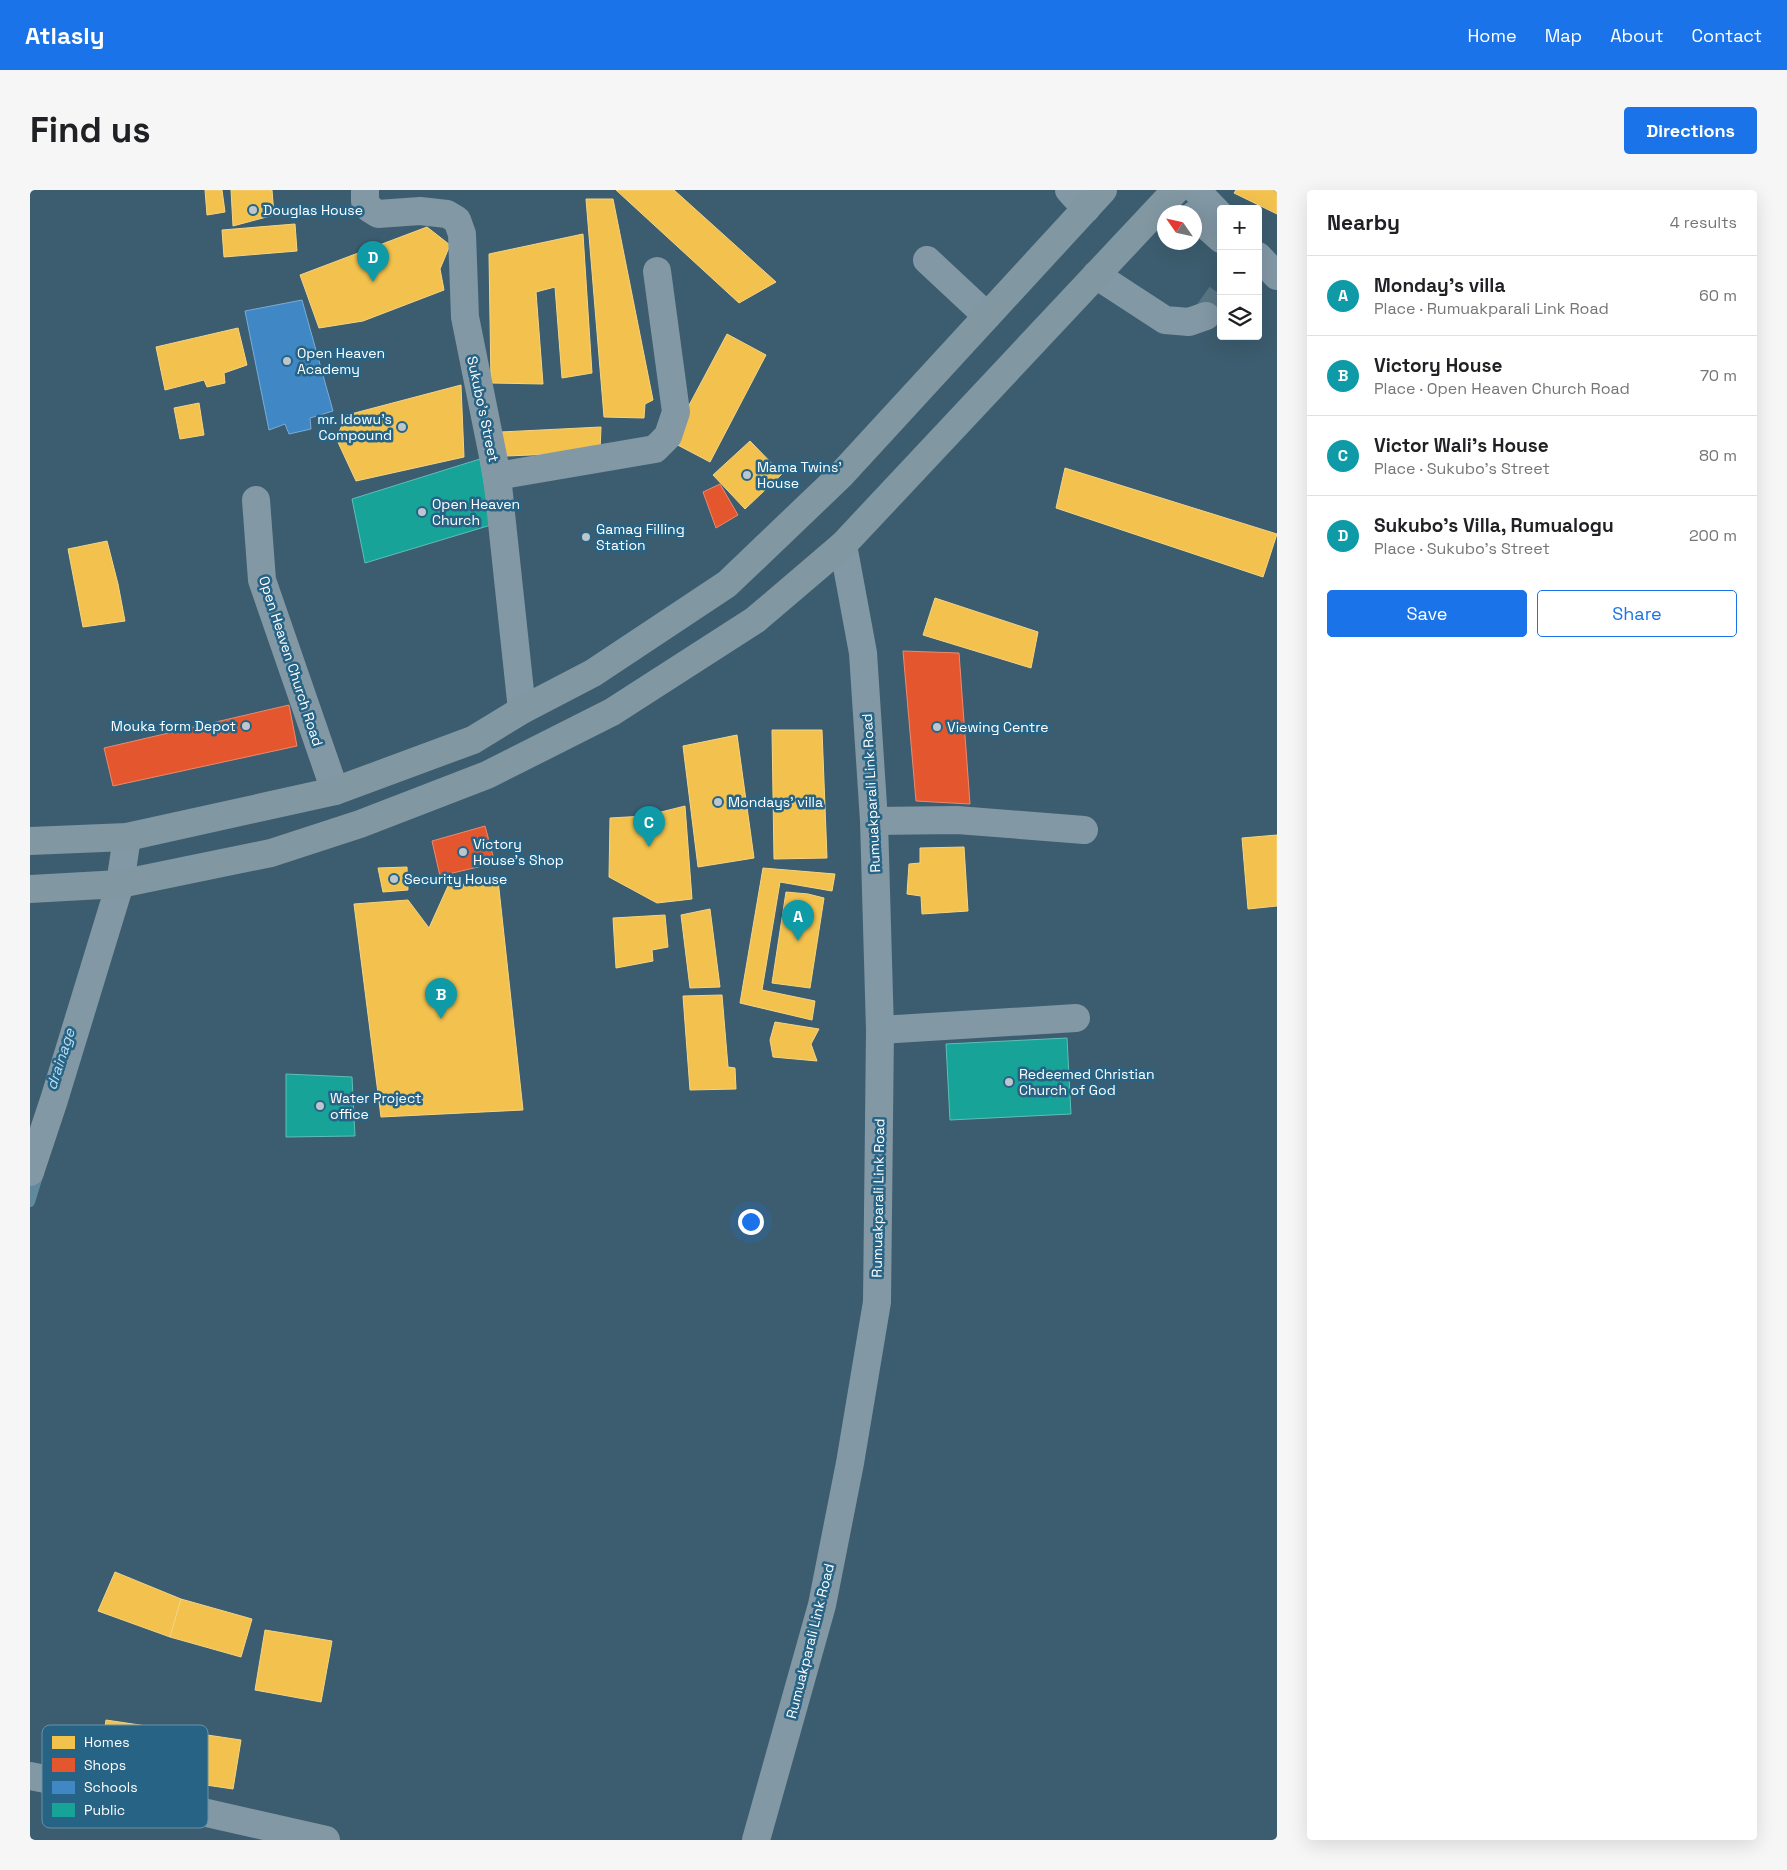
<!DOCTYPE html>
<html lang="en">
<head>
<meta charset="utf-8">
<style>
	body { margin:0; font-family:"Space Grotesk",sans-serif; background:#f6f6f6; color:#202124 }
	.controls { position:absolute; right:15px; top:15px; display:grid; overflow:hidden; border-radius:5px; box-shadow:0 5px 20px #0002 }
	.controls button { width:45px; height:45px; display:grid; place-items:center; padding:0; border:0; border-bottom:1px solid #e0e0e0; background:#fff; color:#202124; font:25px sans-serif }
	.compass { position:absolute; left:1127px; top:15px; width:45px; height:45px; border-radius:50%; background:#fff; box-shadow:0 5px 20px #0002; rotate:304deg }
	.you { position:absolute; left:720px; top:1031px; width:18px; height:18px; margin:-12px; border:4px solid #fff; border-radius:50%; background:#1a73e8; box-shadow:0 0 0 8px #1a73e833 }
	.badge { display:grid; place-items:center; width:32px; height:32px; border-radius:50%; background:#1a73e8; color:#fff; font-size:16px; font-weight:700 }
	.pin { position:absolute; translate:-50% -41px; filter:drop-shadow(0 1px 2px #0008) }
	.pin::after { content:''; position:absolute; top:26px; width:18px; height:15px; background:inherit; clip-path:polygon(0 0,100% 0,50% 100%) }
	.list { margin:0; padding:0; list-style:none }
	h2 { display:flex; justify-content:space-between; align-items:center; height:65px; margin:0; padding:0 20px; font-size:21px }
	h2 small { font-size:16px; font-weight:400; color:#757577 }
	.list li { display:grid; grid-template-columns:32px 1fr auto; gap:15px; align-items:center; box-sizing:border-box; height:80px; padding:0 20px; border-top:1px solid #e0e0e0 }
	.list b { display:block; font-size:19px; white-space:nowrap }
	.list p { margin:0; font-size:16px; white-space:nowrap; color:#757577 }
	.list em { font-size:16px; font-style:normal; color:#757577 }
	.actions { display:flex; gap:10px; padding:15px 20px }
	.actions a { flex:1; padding:11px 0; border:1px solid #1a73e8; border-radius:5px; text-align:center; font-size:18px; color:#1a73e8 }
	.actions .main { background:#1a73e8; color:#fff }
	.icon { flex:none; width:28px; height:28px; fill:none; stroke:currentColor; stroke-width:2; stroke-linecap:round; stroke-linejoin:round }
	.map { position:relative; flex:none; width:1247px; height:1650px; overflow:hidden; border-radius:5px }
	header { display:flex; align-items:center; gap:30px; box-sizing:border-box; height:70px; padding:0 25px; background:#1a73e8; color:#fff }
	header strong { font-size:24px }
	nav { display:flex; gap:28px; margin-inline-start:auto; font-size:18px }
	.intro { display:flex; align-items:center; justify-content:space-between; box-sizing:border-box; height:120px; padding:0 30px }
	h1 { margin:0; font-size:35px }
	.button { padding:12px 22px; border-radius:5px; background:#1a73e8; color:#fff; font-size:18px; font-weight:700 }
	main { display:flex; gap:30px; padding:0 30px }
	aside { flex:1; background:#fff; border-radius:5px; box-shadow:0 5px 20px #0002 }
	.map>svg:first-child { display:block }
</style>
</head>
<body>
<header>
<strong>Atlasly</strong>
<nav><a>Home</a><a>Map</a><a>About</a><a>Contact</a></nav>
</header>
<div class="intro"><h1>Find us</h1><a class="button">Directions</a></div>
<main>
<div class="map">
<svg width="1247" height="1650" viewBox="0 0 1247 1650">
	<rect width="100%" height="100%" fill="#3c5d6f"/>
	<g fill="#f2c14e" stroke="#f6d483">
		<path d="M 175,0 L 192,0 L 195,22 L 177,25 Z"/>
		<path d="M 201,0 L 242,0 L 244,25 L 203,36 Z"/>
		<path d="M 586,0 L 644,0 L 746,92 L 709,113 Z"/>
		<path d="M 1206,0 L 1247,0 L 1247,24 L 1204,3 Z"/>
		<path d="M 556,9 L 583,9 L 623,210 L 615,214 L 614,228 L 574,227 Z"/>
		<path d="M 265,34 L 267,61 L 194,67 L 192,40 Z"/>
		<path d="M 397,37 L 420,55 L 410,79 L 414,100 L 333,131 L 289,138 L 270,85 Z"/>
		<path d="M 553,44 L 562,183 L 532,188 L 525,97 L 506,102 L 513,194 L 461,193 L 459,64 Z"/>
		<path d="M 208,138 L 217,175 L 194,183 L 195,193 L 177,197 L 174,190 L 135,200 L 126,157 Z"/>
		<path d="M 697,144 L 736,165 L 680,272 L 640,251 Z"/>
		<path d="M 431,195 L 434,267 L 326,291 L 306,248 L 317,225 Z"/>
		<path d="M 169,213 L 174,245 L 150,249 L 144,218 Z"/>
		<path d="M 571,237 L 570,262 L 477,266 L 471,242 Z"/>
		<path d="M 720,251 L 752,284 L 715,319 L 683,285 Z"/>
		<path d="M 1035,278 L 1247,344 L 1233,387 L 1026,318 Z"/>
		<path d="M 77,351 L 88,394 L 95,431 L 53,437 L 38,359 Z"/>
		<path d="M 905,408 L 1008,442 L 1001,478 L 893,445 Z"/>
		<path d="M 742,540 L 792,540 L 797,668 L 744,669 Z"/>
		<path d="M 707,545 L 724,668 L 668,677 L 653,556 Z"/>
		<path d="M 655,616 L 662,709 L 627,713 L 579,687 L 580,628 L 615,626 Z"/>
		<path d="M 1247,645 L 1247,716 L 1218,719 L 1212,648 Z"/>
		<path d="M 934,657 L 938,721 L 892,724 L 891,706 L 877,704 L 879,674 L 890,673 L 890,658 Z"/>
		<path d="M 377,677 L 378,700 L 353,702 L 348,678 Z"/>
		<path d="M 733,678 L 805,684 L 802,701 L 750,692 L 732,800 L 785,811 L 782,830 L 710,813 Z"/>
		<path d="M 468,690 L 493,920 L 351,927 L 324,714 L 378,710 L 399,738 L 418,696 Z"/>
		<path d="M 756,702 L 778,704 L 794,708 L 780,798 L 742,793 Z"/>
		<path d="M 680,719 L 690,797 L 660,798 L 651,725 Z"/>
		<path d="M 635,725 L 638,757 L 622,760 L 623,771 L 586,778 L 583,728 Z"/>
		<path d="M 692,805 L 698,877 L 705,878 L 706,899 L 660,900 L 653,806 Z"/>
		<path d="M 745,832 L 789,839 L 781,854 L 787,871 L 743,867 L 740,850 Z"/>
		<path d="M 85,1382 L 151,1409 L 140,1447 L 68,1421 Z"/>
		<path d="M 151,1409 L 222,1429 L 211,1467 L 140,1447 Z"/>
		<path d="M 235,1440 L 302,1451 L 291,1512 L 225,1500 Z"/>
		<path d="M 76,1530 L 211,1550 L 203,1599 L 68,1579 Z"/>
	</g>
	<g fill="#e4572e" stroke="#ec896d">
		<path d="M 690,294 L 708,325 L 686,338 L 673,302 Z"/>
		<path d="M 873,461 L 929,463 L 940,614 L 886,611 Z"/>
		<path d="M 259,515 L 267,556 L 83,596 L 74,558 Z"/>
		<path d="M 455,636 L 465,673 L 410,686 L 402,651 Z"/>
	</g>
	<path fill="#3f88c5" stroke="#79acd6" d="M 272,110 L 303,221 L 280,228 L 281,239 L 259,244 L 255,234 L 239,240 L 215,121 Z"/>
	<g fill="#17a398" stroke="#5dbfb7">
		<path d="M 450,269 L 461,335 L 335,373 L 322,309 Z"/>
		<path d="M 1037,848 L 1041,924 L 920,930 L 916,854 Z"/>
		<path d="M 256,884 L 322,887 L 325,946 L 256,947 Z"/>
	</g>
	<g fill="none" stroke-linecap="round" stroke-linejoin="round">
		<path stroke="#60899e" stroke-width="10" d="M 0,1012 L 9,983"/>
		<path stroke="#597585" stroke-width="28" stroke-dasharray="28 14" stroke-linecap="butt" d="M 1176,126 L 1191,105"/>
		<g stroke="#8298a5" stroke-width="28">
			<path d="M 335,0 L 335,12 L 340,19 L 348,24 L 390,21 L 417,24 L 427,30 L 432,44 L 435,127 L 467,286 L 492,520"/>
			<path d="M 1039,0 L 1056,19"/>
			<path d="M 1166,0 L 1191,26"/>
			<path d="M 1164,25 L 1191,49"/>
			<path d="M 1228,66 L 1247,86"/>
			<path d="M 897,70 L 957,126"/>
			<path d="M 1066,85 L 1135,130 L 1159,132 L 1176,126"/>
			<path d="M 467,286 L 625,259 L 638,246 L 646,222 L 627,81"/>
			<path d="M 226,310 L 232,390 L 305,601"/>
			<path d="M 844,631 L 927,630 L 1054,640"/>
			<path d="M 850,840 L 1046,828"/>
			<path d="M 0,982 L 24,910 L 90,694 L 97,647"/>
			<path d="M 0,1586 L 111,1608 L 296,1650"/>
			<path d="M 726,1650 L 792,1415 L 820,1273 L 847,1112 L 850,840 L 844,631 L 833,463 L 813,355"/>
		</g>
		<g stroke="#8197a2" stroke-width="28">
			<path d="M 0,651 L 97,647 L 305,601 L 443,550 L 492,520 L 563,483 L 697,394 L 810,286 L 1073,0"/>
			<path d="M 0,699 L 90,694 L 241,663 L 330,634 L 457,585 L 582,522 L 725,430 L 813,355 L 1146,0"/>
		</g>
	</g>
	<g fill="#bbc6cd" stroke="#266385" stroke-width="2">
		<circle cx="223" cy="20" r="5"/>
		<circle cx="257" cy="171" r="5"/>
		<circle cx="372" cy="237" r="5"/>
		<circle cx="717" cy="285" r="5"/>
		<circle cx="392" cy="322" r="5"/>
		<circle cx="556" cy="347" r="5"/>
		<circle cx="216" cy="536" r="5"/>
		<circle cx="907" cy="537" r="5"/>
		<circle cx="688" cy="612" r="5"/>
		<circle cx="433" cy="662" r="5"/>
		<circle cx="364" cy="689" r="5"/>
		<circle cx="979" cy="892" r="5"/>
		<circle cx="290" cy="916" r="5"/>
	</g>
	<g text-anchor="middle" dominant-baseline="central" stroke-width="5" stroke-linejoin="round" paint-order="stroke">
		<g font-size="14" fill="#fff" stroke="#266385" text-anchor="start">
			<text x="233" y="20">Douglas House</text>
			<text x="267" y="163">Open Heaven<tspan x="267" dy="16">Academy</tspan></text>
			<text x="362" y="229" text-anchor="end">mr. Idowu's<tspan x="362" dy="16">Compound</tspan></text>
			<text x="727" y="277">Mama Twins'<tspan x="727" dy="16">House</tspan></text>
			<text x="402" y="314">Open Heaven<tspan x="402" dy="16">Church</tspan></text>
			<text x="566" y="339">Gamag Filling<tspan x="566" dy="16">Station</tspan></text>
			<text x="206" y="536" text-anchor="end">Mouka form Depot</text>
			<text x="917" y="537">Viewing Centre</text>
			<text x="698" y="612">Mondays' villa</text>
			<text x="443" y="654">Victory<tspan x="443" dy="16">House's Shop</tspan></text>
			<text x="374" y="689">Security House</text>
			<text x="989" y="884">Redeemed Christian<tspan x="989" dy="16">Church of God</tspan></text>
			<text x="300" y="908">Water Project<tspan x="300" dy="16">office</tspan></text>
		</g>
		<g font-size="14" fill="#fff" stroke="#266385">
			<text transform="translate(453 219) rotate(78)">Sukubo's Street</text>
			<text transform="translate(261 471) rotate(72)">Open Heaven Church Road</text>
			<text transform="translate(841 603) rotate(-93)">Rumuakparali Link Road</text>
			<text transform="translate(848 1008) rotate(-89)">Rumuakparali Link Road</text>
			<text transform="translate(780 1451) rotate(-76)">Rumuakparali Link Road</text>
		</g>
		<g font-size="15" font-style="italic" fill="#bcdeef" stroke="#266385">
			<text transform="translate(30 869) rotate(-72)">drainage</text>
		</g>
	</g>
	<rect x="12" y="1535" width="166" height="103" rx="8" fill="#266385" stroke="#6792aa" stroke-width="1"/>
	<rect x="22" y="1546" width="23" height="13" fill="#f2c14e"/>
	<rect x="22" y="1568" width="23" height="14" fill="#e4572e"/>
	<rect x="22" y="1591" width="23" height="13" fill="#3f88c5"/>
	<rect x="22" y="1613" width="23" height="14" fill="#17a398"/>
	<g font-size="14" fill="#fff">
		<text x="54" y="1557">Homes</text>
		<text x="54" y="1580">Shops</text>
		<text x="54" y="1602">Schools</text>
		<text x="54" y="1625">Public</text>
	</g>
</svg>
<div class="controls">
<button>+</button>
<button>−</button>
<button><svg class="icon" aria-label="layers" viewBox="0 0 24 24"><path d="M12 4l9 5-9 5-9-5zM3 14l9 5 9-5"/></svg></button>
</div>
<svg class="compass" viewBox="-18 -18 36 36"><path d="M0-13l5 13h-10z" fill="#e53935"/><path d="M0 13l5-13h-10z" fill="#757577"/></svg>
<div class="you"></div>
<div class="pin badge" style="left:768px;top:751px;background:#0f9aa8">A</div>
<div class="pin badge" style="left:411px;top:829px;background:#0f9aa8">B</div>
<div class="pin badge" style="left:619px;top:657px;background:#0f9aa8">C</div>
<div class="pin badge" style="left:343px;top:92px;background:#0f9aa8">D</div>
</div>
<aside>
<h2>Nearby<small>4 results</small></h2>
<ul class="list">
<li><span class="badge" style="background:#0f9aa8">A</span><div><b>Monday's villa</b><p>Place · Rumuakparali Link Road</p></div><em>60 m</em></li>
<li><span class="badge" style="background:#0f9aa8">B</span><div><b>Victory House</b><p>Place · Open Heaven Church Road</p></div><em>70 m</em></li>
<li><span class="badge" style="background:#0f9aa8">C</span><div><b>Victor Wali's House</b><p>Place · Sukubo's Street</p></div><em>80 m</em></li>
<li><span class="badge" style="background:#0f9aa8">D</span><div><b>Sukubo's Villa, Rumualogu</b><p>Place · Sukubo's Street</p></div><em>200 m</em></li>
</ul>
<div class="actions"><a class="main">Save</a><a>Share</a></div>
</aside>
</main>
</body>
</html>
